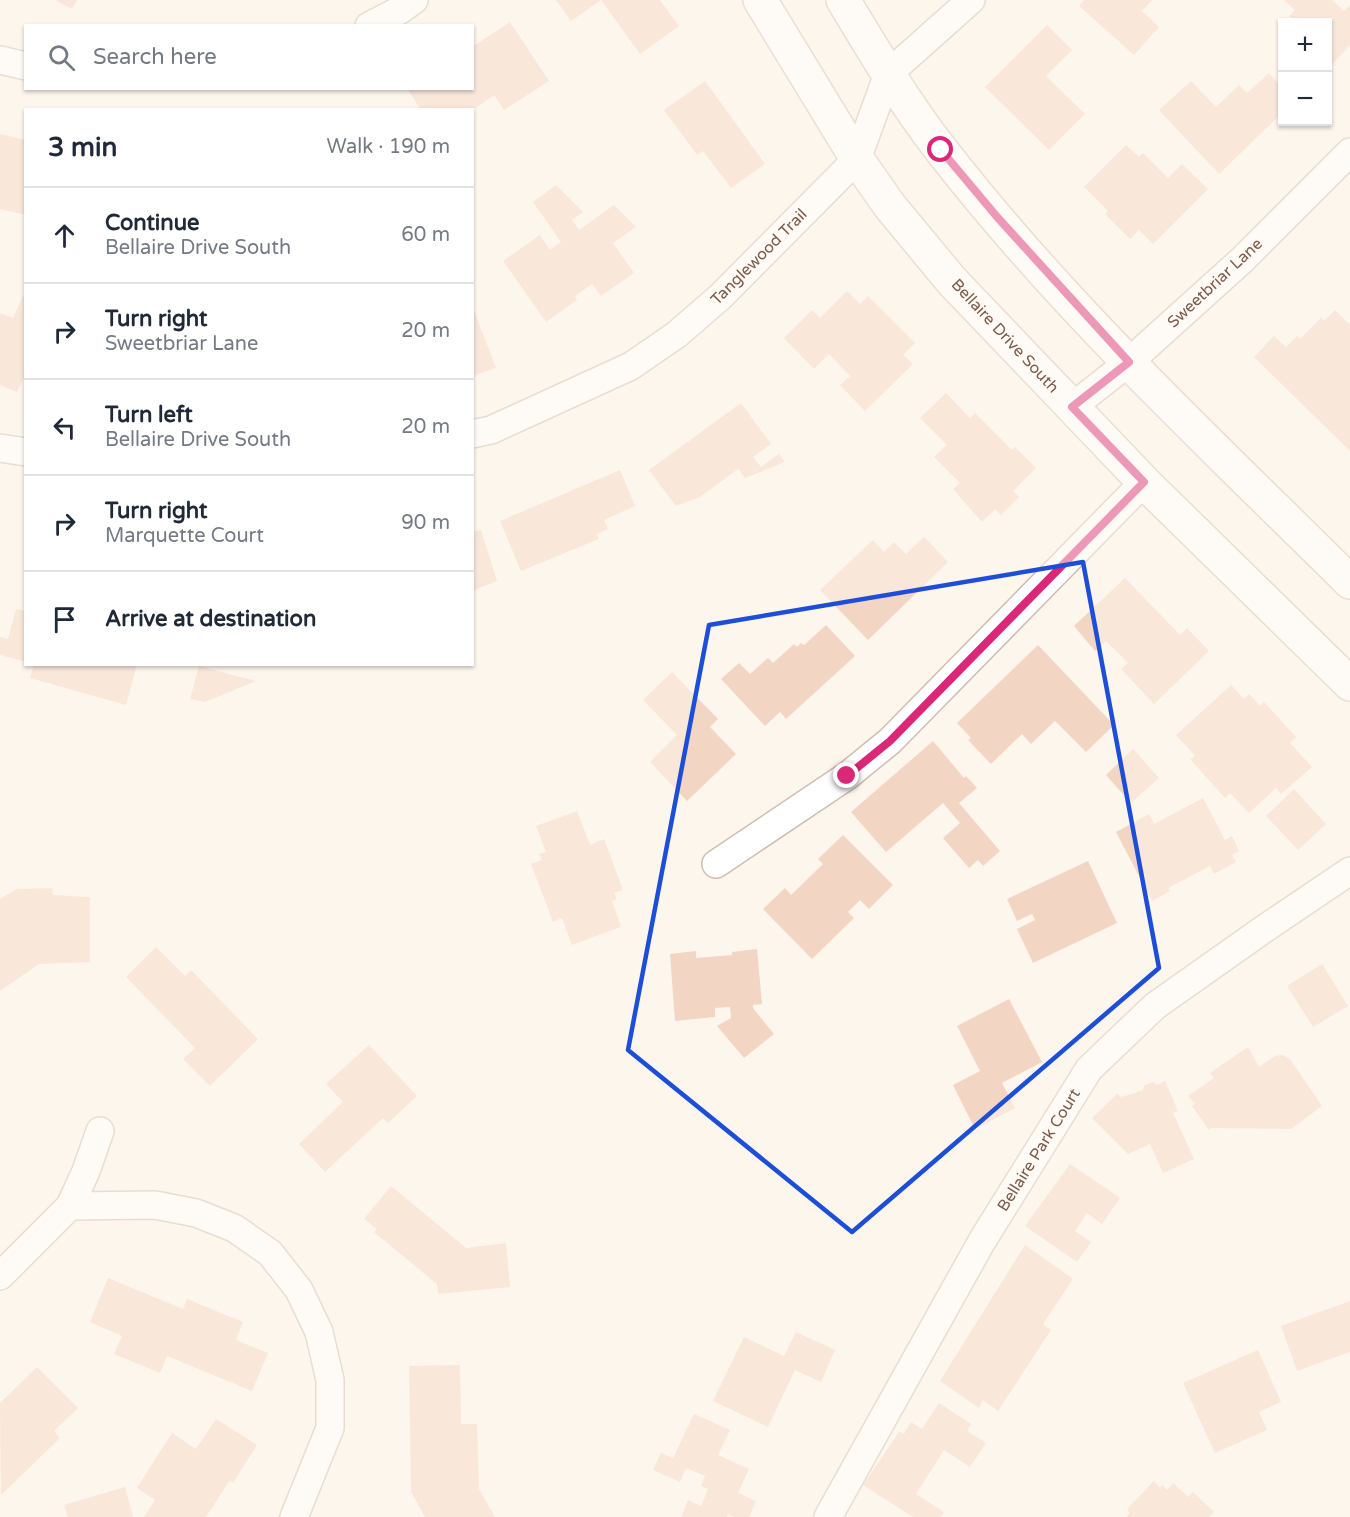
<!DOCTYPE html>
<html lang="en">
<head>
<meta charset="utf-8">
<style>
	body { margin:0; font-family:"Varela Round",sans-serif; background:#f6f6f7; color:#1f2937 }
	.controls { position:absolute; right:18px; top:18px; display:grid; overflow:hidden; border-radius:0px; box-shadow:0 2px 4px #0004 }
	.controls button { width:54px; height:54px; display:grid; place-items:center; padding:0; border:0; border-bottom:2px solid #e0e1e3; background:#fff; color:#1f2937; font:30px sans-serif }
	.stop { position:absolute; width:18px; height:18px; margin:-14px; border:4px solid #db2777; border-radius:50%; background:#fff }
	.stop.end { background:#db2777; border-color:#fff; box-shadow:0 2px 6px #0008 }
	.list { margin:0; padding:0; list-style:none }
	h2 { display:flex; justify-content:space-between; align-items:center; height:78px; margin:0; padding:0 24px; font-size:26px }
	h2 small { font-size:20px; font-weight:400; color:#747a83 }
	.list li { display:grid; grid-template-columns:39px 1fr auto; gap:18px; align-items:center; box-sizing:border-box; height:96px; padding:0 24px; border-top:2px solid #e0e1e3 }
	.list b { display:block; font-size:22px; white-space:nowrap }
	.list p { margin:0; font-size:20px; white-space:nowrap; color:#747a83 }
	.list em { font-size:20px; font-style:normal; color:#747a83 }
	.icon { flex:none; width:33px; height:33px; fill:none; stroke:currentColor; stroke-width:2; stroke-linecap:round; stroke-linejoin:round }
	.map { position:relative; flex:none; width:1350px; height:1517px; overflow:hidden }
	.search { position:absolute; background:#fff; box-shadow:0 2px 4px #0004; left:24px; top:24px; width:450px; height:66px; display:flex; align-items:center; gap:15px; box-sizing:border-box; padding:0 21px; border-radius:0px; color:#747a83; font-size:22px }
	.panel { position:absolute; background:#fff; box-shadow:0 2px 4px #0004; left:24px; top:108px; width:450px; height:558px; border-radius:0px }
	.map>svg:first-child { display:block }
</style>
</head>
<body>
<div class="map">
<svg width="1350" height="1517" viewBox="0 0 1350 1517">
	<rect width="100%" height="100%" fill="#fdf6ec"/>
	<g fill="#f3d5c3">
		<path d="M 55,0 L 77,0 L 72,9 Z"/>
		<path d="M 556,0 L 601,0 L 571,21 Z"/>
		<path d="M 601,0 L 660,0 L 679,26 L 640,54 Z"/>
		<path d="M 1084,0 L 1152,0 L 1142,11 L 1159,27 L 1134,55 L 1079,6 Z"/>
		<path d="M 1284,0 L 1332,0 L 1344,11 L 1350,5 L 1350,45 L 1328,69 L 1328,22 L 1296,22 L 1289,16 L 1295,10 Z"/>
		<path d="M 510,22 L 549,81 L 504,110 L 494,95 L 473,110 L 421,110 L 407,88 L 472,88 L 472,47 Z"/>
		<path d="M 1047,25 L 1072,50 L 1046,76 L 1085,114 L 1049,150 L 985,87 Z"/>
		<path d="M 1269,73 L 1282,88 L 1282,113 L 1219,174 L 1159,110 L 1191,81 L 1216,107 L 1239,85 L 1247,93 Z"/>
		<path d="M 705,81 L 765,164 L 731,188 L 703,151 L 697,155 L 664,110 Z"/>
		<path d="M 0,134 L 26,140 L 26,215 L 0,209 Z"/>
		<path d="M 1126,145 L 1139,157 L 1143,153 L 1168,178 L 1182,164 L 1208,189 L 1153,244 L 1139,230 L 1130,239 L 1105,214 L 1108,211 L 1084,187 Z"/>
		<path d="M 556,185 L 583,212 L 572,220 L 579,230 L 614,205 L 636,227 L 613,243 L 634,273 L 601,296 L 592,284 L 575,296 L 577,300 L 546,322 L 503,261 L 540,235 L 550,250 L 561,242 L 533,202 Z"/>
		<path d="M 847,291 L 860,304 L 868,296 L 915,343 L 903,355 L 913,364 L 865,411 L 840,385 L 850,376 L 829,354 L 814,369 L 784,338 L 812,310 L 820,318 Z"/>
		<path d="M 23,296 L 26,297 L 26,373 L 17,392 L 0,385 L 0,313 L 13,318 Z"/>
		<path d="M 472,305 L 496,368 L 472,376 Z"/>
		<path d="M 1335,310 L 1350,325 L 1350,451 L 1254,357 L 1274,336 L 1286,347 L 1297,336 L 1300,339 L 1321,318 L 1324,321 Z"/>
		<path d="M 946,393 L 970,418 L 975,413 L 1012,450 L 1015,447 L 1036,468 L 1013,491 L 1019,497 L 1001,515 L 995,509 L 982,522 L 953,489 L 960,483 L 934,457 L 947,445 L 920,418 Z"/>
		<path d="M 741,403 L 771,444 L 753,457 L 761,467 L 779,454 L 785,462 L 745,478 L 738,469 L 700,497 L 676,506 L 649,470 Z"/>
		<path d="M 620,470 L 635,506 L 604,520 L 608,529 L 597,534 L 599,539 L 521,571 L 500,521 Z"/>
		<path d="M 481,530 L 497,581 L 472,591 L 472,532 Z"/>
		<path d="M 924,537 L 948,562 L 868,640 L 820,590 L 873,540 L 884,552 L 894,542 L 906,554 Z"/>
		<path d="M 1125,578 L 1180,635 L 1187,628 L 1209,651 L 1154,704 L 1121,669 L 1128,663 L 1106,641 L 1095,651 L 1074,626 Z"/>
		<path d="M 16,609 L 26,611 L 26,662 L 0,655 L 0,637 L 8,639 Z"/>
		<path d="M 826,625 L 855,656 L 786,719 L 780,712 L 765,726 L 721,679 L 739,663 L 750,674 L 768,658 L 773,663 L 794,644 L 797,647 L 801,643 L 804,645 Z"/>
		<path d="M 1038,645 L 1114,725 L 1086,752 L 1055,721 L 1031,744 L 1022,734 L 991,764 L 968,740 L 971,738 L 957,723 Z"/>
		<path d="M 34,664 L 137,664 L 126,705 L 30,678 Z"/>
		<path d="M 199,666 L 256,681 L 205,702 L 190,699 Z"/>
		<path d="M 672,672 L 718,719 L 710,727 L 736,754 L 687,801 L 650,762 L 677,735 L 643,700 Z"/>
		<path d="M 1231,685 L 1244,699 L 1249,694 L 1260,706 L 1264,702 L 1296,737 L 1290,743 L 1312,767 L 1281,794 L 1276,788 L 1249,813 L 1230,793 L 1225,798 L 1190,759 L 1195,756 L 1176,735 Z"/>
		<path d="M 933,741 L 964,778 L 966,776 L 977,788 L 959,803 L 1000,851 L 983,866 L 978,860 L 969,868 L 943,838 L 960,823 L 943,803 L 886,852 L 851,812 Z"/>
		<path d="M 1133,749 L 1159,778 L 1131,803 L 1106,775 Z"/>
		<path d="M 1294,789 L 1326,824 L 1298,850 L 1266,816 Z"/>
		<path d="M 1203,798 L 1225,840 L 1232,836 L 1239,851 L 1232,855 L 1236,862 L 1214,874 L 1210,866 L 1168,888 L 1170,891 L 1152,901 L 1116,832 L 1149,814 L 1154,824 Z"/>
		<path d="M 577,811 L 590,845 L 604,839 L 623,890 L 614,893 L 617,899 L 612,901 L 621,927 L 572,945 L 562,918 L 553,922 L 531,864 L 542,860 L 539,854 L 546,852 L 536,826 Z"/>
		<path d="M 843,835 L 893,885 L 869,909 L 860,900 L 848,912 L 854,918 L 812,959 L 763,909 L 785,888 L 791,895 L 823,864 L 818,859 Z"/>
		<path d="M 1088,861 L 1117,923 L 1033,963 L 1017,929 L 1035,920 L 1032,914 L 1017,921 L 1007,899 Z"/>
		<path d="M 52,888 L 53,895 L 90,897 L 90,962 L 39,964 L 0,991 L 0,899 L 17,889 Z"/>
		<path d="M 156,947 L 185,976 L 191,970 L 258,1039 L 210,1086 L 183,1059 L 195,1048 L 126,977 Z"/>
		<path d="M 757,949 L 762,1004 L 753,1005 L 753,1008 L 774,1034 L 744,1058 L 717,1026 L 731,1018 L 730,1007 L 715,1008 L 715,1017 L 675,1021 L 670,954 L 696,951 L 696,958 L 732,955 L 732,952 Z"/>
		<path d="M 1322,964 L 1348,1006 L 1313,1027 L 1287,986 Z"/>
		<path d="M 1009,999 L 1042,1062 L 1002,1083 L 1015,1108 L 975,1129 L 953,1085 L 980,1071 L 957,1026 Z"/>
		<path d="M 369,1045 L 417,1096 L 388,1123 L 383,1118 L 325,1172 L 299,1144 L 343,1102 L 326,1084 Z"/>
		<path d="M 1248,1047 L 1259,1067 L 1275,1056 L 1282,1055 L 1290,1059 L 1322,1106 L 1291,1129 L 1212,1128 L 1209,1130 L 1192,1106 L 1195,1104 L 1188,1096 L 1214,1078 L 1210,1073 Z"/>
		<path d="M 1165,1081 L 1178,1111 L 1173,1113 L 1194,1159 L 1163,1173 L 1150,1144 L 1128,1154 L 1092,1118 L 1117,1094 L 1122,1097 L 1143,1090 L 1144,1086 L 1153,1082 L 1157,1085 Z"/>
		<path d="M 1070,1164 L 1120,1198 L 1102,1224 L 1087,1213 L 1075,1231 L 1091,1242 L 1077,1262 L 1025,1226 Z"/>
		<path d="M 391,1186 L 466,1248 L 506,1243 L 510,1287 L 438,1294 L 437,1284 L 374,1232 L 377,1229 L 364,1219 Z"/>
		<path d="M 1025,1245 L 1073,1279 L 1043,1324 L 1051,1330 L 998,1411 L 983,1400 L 979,1408 L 940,1381 Z"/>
		<path d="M 108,1278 L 183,1309 L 187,1299 L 243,1322 L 236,1340 L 268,1353 L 252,1391 L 167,1356 L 160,1373 L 114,1354 L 122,1336 L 90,1322 Z"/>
		<path d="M 1350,1301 L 1350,1352 L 1297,1371 L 1281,1326 Z"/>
		<path d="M 796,1332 L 835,1350 L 821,1382 L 795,1370 L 768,1427 L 713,1401 L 744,1337 L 784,1356 Z"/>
		<path d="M 1258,1350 L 1281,1402 L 1259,1412 L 1267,1430 L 1215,1453 L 1183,1383 Z"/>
		<path d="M 460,1365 L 461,1424 L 477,1424 L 479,1489 L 495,1517 L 425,1517 L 411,1492 L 409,1366 Z"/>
		<path d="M 37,1367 L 78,1408 L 54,1431 L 60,1438 L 1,1495 L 0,1403 Z"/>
		<path d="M 939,1403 L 971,1424 L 967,1431 L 986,1443 L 970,1467 L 944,1450 L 916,1494 L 944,1512 L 941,1517 L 913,1517 L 863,1485 L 899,1432 L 904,1434 L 911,1422 L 922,1429 Z"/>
		<path d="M 694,1414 L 730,1430 L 718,1455 L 749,1469 L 738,1493 L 756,1501 L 749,1517 L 734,1517 L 728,1514 L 727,1517 L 681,1517 L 688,1500 L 701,1506 L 708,1489 L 701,1486 L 705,1476 L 686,1468 L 680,1482 L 653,1470 L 661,1453 L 673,1458 Z"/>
		<path d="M 216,1419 L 257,1445 L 233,1483 L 230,1480 L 206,1517 L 144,1517 L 155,1500 L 137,1488 L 172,1433 L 196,1449 Z"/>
		<path d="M 1154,1481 L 1160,1488 L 1162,1485 L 1167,1490 L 1173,1483 L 1188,1497 L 1193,1492 L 1214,1512 L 1209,1517 L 1126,1517 L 1130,1513 L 1127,1509 Z"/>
		<path d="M 125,1487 L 133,1517 L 68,1517 L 64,1505 Z"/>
	</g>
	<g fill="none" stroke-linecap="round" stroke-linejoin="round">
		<g stroke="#d1beb0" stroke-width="30">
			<g id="minor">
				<path d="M 369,26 L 400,10 L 414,0"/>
				<path d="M 0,60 L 26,66"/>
				<path d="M 1072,407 L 1129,362 L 1242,260 L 1350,152"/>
				<path d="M 472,434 L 491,430 L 631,366 L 676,335 L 720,297 L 857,159 L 888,74 L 971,0"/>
				<path d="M 0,448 L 26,452"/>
				<path d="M 716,864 L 847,776 L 890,741 L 1144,482"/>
				<path d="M 70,1206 L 155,1205 L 196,1213 L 234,1228 L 270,1253 L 299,1290 L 319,1332 L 330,1380 L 330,1428 L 294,1517"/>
				<path d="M 0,1276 L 70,1206 L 86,1171 L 100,1131"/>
				<path d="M 828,1517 L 982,1241 L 1089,1069 L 1155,1006 L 1264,929 L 1350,871"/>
			</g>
		</g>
		<g stroke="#d6c0b0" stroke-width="36">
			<g id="secondary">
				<path d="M 760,0 L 857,159 L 889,205 L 951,280 L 1144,482 L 1350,684"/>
				<path d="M 843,0 C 874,51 905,104 942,151 C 1063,307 1210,443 1350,582"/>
			</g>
		</g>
		<use href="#minor" stroke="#fff" stroke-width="27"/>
		<use href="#secondary" stroke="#fff" stroke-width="33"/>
	</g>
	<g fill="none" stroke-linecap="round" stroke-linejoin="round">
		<path stroke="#db2777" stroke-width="8" d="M 847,776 L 890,741 L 1144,482 L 1072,407 L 1129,362 L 998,218 L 941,150"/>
	</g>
	<path d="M0 0H1350V1517H0ZM 1083,562 L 1159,968 L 852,1232 L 628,1050 L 709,625 Z" fill="#fdf6ec" fill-opacity=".55" fill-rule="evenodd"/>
	<path fill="none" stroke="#1d4ed8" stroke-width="4.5" stroke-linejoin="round" d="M 1083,562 L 1159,968 L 852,1232 L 628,1050 L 709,625 Z"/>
	<g text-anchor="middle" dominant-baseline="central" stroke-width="6" stroke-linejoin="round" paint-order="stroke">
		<g font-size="16" fill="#7a5c4d" stroke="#fffaf3">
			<text transform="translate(759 257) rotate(-45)">Tanglewood Trail</text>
			<text transform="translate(1215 283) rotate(-43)">Sweetbriar Lane</text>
			<text transform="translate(1005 336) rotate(47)">Bellaire Drive South</text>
			<text transform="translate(1039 1150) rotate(-58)">Bellaire Park Court</text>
		</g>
	</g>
</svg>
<div class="controls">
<button>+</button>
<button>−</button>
</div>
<div class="stop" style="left:941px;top:150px"></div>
<div class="stop end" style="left:847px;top:776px"></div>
<div class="search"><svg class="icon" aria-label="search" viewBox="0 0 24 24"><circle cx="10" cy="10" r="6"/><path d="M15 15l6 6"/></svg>Search here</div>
<section class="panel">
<h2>3 min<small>Walk · 190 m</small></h2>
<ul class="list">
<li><svg class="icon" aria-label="ahead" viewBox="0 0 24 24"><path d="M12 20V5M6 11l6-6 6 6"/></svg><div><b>Continue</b><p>Bellaire Drive South</p></div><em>60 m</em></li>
<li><svg class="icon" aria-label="right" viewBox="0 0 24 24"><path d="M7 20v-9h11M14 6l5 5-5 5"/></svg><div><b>Turn right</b><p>Sweetbriar Lane</p></div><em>20 m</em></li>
<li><svg class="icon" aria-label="left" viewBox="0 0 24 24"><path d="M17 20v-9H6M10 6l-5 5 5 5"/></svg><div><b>Turn left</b><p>Bellaire Drive South</p></div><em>20 m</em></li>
<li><svg class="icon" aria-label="right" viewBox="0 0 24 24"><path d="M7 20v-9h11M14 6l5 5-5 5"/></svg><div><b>Turn right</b><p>Marquette Court</p></div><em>90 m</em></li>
<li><svg class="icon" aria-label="arrive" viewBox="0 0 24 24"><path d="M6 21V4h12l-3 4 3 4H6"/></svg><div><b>Arrive at destination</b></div></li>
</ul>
</section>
</div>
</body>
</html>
